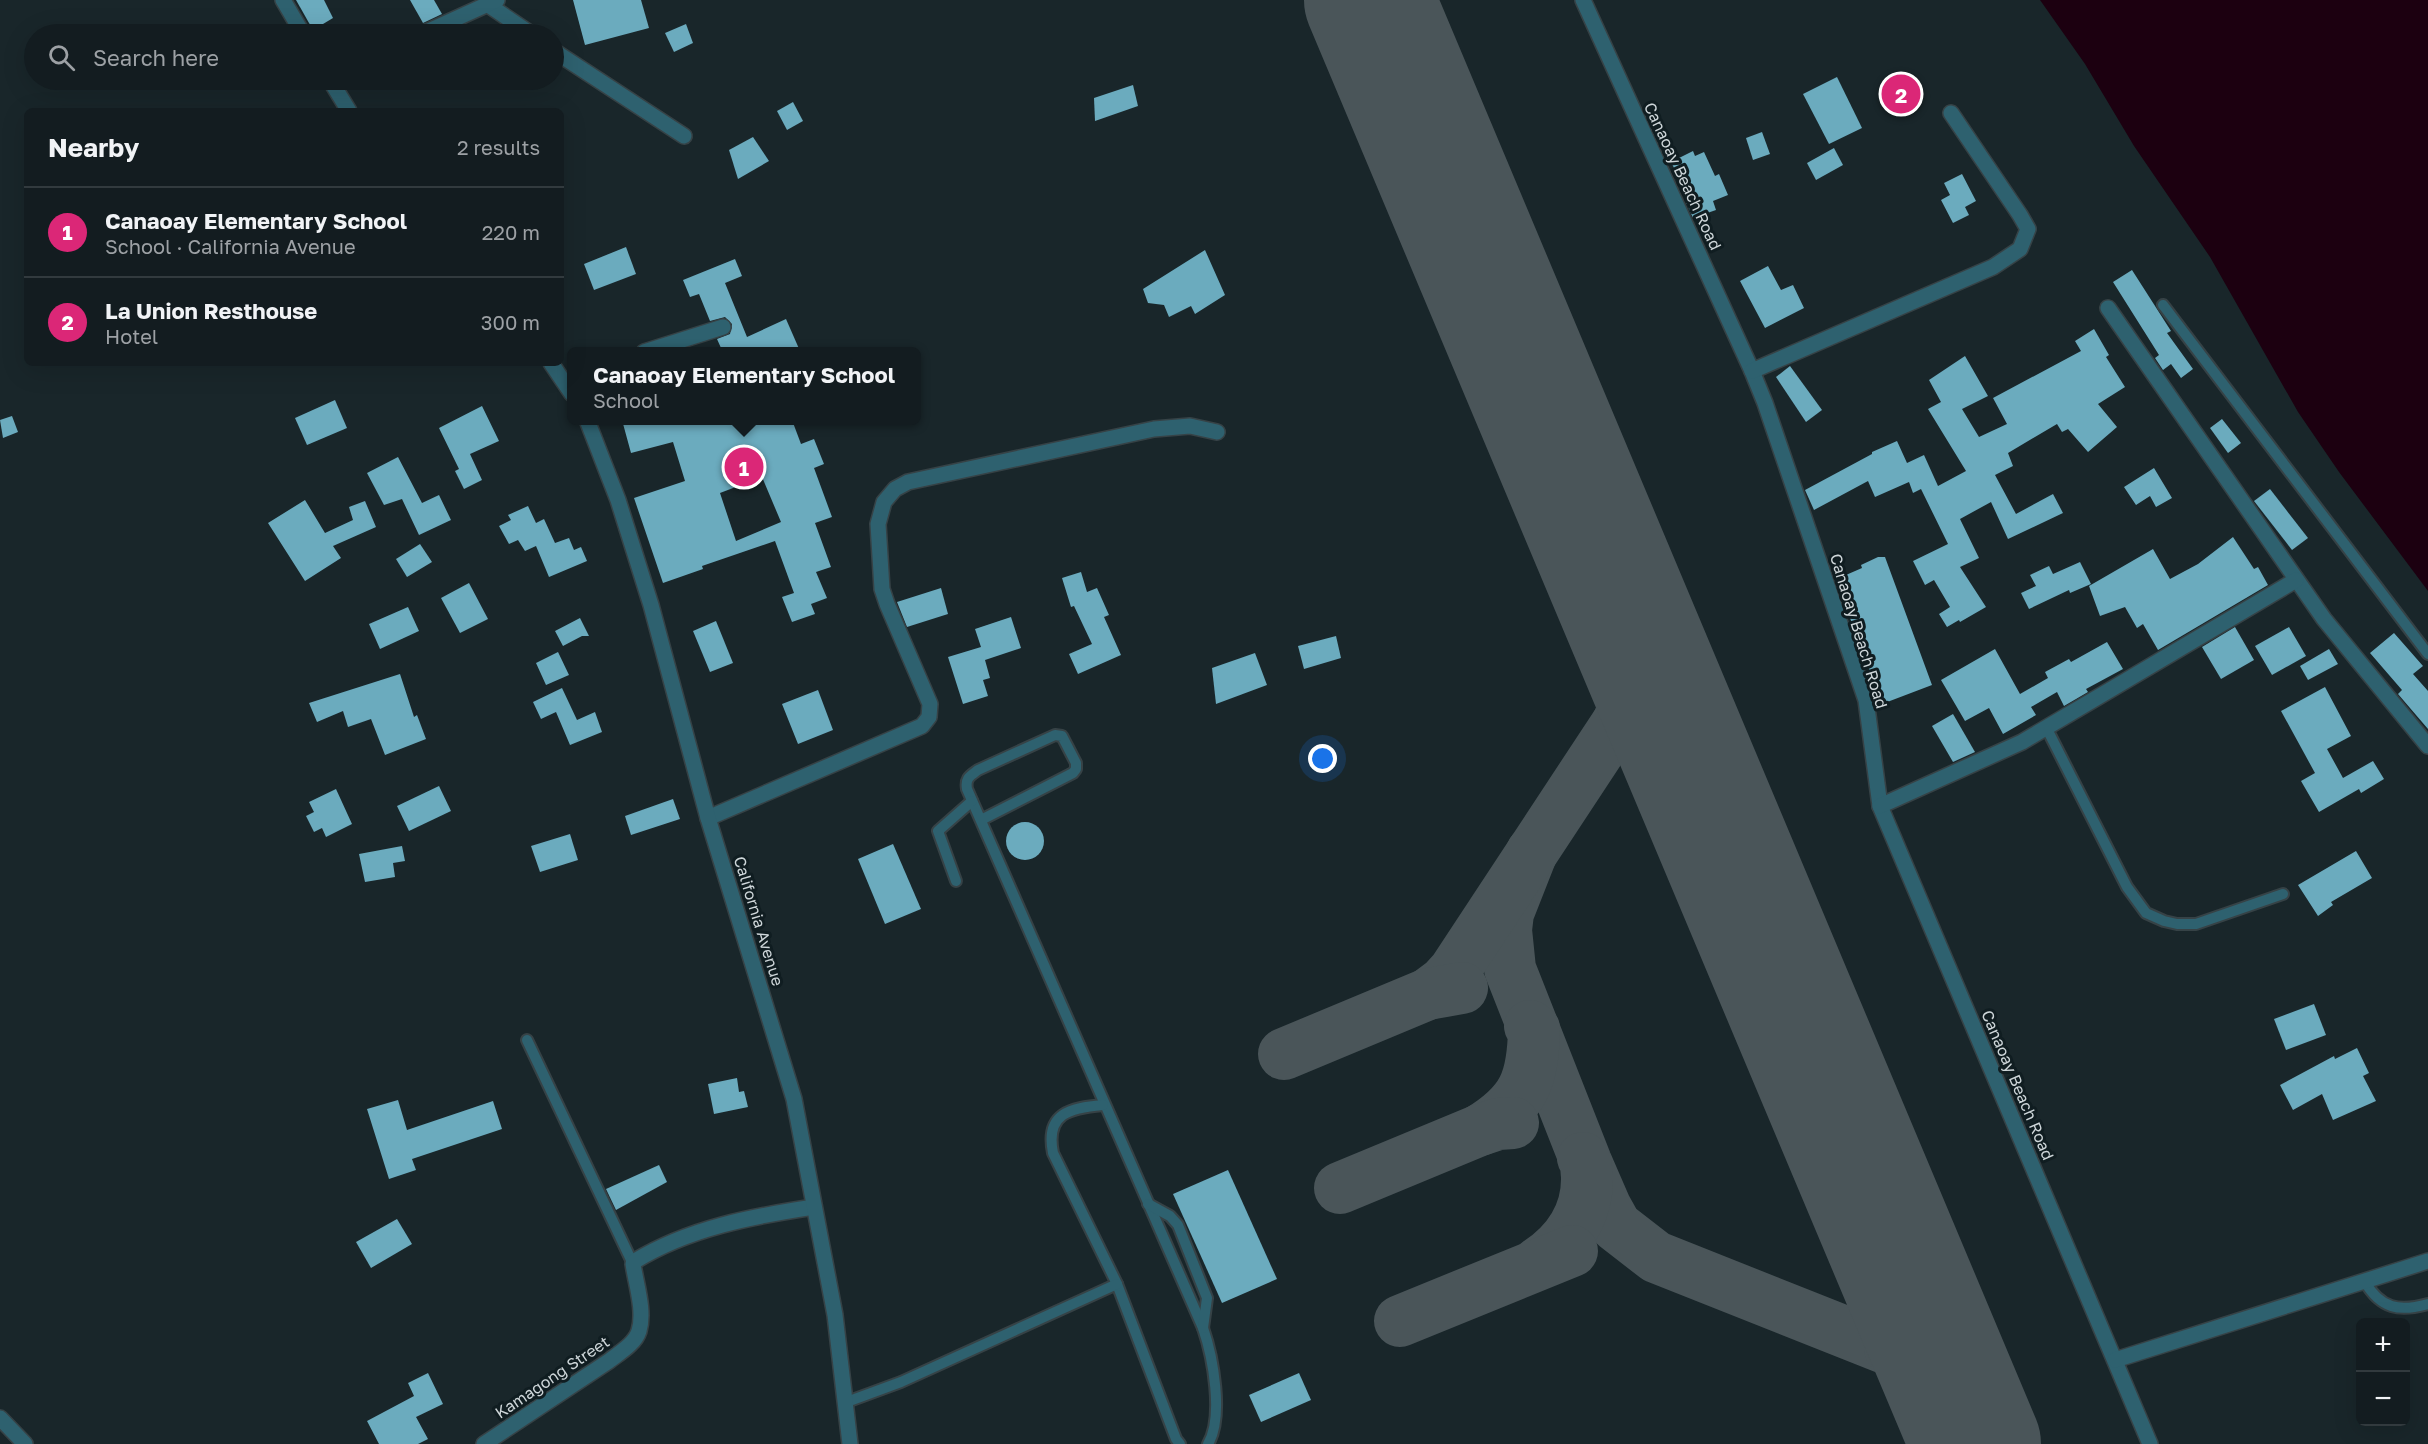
<!DOCTYPE html>
<html lang="en">
<head>
<meta charset="utf-8">
<style>
	body { margin:0; font-family:"Golos Text",sans-serif; background:#20292d; color:#f1f3f6 }
	.controls { position:absolute; right:18px; bottom:18px; display:grid; overflow:hidden; border-radius:9px; box-shadow:0 6px 24px #0002 }
	.controls button { width:54px; height:54px; display:grid; place-items:center; padding:0; border:0; border-bottom:2px solid #323a3e; background:#131c20; color:#f1f3f6; font:30px sans-serif }
	.you { position:absolute; left:1323px; top:759px; width:21px; height:21px; margin:-15px; border:4px solid #fff; border-radius:50%; background:#1a73e8; box-shadow:0 0 0 9px #1a73e833 }
	.badge { display:grid; place-items:center; width:39px; height:39px; border-radius:50%; background:#db2777; color:#fff; font-size:20px; font-weight:700 }
	.pin { position:absolute; translate:-50% -50%; border:3px solid #fff; box-shadow:0 2px 6px #0006 }
	.popup { position:absolute; left:567px; top:347px; width:354px; height:78px; box-sizing:border-box; display:grid; place-content:center; border-radius:9px; background:#131c20; filter:drop-shadow(0 2px 4px #0005); font-size:20px; white-space:nowrap; color:#9da1a5 }
	.popup b { font-size:22px; color:#f1f3f6 }
	.popup::after { content:''; position:absolute; left:50%; top:100%; margin-left:-12px; border:12px solid transparent; border-top-color:#131c20 }
	.list { margin:0; padding:0; list-style:none }
	h2 { display:flex; justify-content:space-between; align-items:center; height:78px; margin:0; padding:0 24px; font-size:26px }
	h2 small { font-size:20px; font-weight:400; color:#9da1a5 }
	.list li { display:grid; grid-template-columns:39px 1fr auto; gap:18px; align-items:center; box-sizing:border-box; height:90px; padding:0 24px; border-top:2px solid #323a3e }
	.list b { display:block; font-size:22px; white-space:nowrap }
	.list p { margin:0; font-size:20px; white-space:nowrap; color:#9da1a5 }
	.list em { font-size:20px; font-style:normal; color:#9da1a5 }
	.icon { flex:none; width:33px; height:33px; fill:none; stroke:currentColor; stroke-width:2; stroke-linecap:round; stroke-linejoin:round }
	.map { position:relative; flex:none; width:2428px; height:1444px; overflow:hidden }
	.search { position:absolute; background:#131c20; box-shadow:0 6px 24px #0002; left:24px; top:24px; width:540px; height:66px; display:flex; align-items:center; gap:15px; box-sizing:border-box; padding:0 21px; border-radius:33px; color:#9da1a5; font-size:22px }
	.panel { position:absolute; background:#131c20; box-shadow:0 6px 24px #0002; left:24px; top:108px; width:540px; height:258px; border-radius:9px }
	.map>svg:first-child { display:block }
</style>
</head>
<body>
<div class="map">
<svg width="2428" height="1444" viewBox="0 0 2428 1444">
	<rect width="100%" height="100%" fill="#19262a"/>
	<path fill="#1c0010" d="M 2040,0 L 2428,0 L 2428,591 L 2339,472 L 2298,412 L 2210,257 L 2134,146 L 2085,64 Z"/>
	<g fill="none" stroke-linecap="round" stroke-linejoin="round">
		<g stroke="#4a5559" stroke-width="52">
			<path d="M 1618,722 C 1650,692 1663,712 1681,742"/>
			<path d="M 1532,852 L 1508,913 L 1506,930 L 1510,969 L 1586,1162 L 1606,1208 L 1616,1226 L 1656,1257 L 1908,1357 L 1940,1380 L 1949,1392 L 1973,1438"/>
			<path d="M 1428,994 L 1444,982 L 1454,971 L 1618,722 C 1636,682 1640,672 1633,627"/>
			<path d="M 1284,1054 L 1428,994 L 1462,988"/>
			<path d="M 1480,1130 C 1524,1103 1533,1080 1534,1029 L 1530,1026"/>
			<path d="M 1340,1188 L 1480,1130 L 1498,1124 L 1513,1123"/>
			<path d="M 1538,1263 C 1568,1243 1588,1214 1587,1176 C 1586,1169 1587,1164 1583,1158"/>
			<path d="M 1400,1321 L 1572,1251"/>
			<path d="M 1890,1349 C 1938,1352 1921,1319 1910,1288"/>
		</g>
		<path stroke="#4a5559" stroke-width="130" d="M 1369,0 L 1976,1444"/>
	</g>
	<g fill="#6babbe" fill-rule="evenodd">
		<path d="M 296,0 L 324,0 L 333,18 L 313,30 Z"/>
		<path d="M 410,0 L 434,0 L 442,14 L 423,23 Z"/>
		<path d="M 573,0 L 641,0 L 649,28 L 585,45 Z"/>
		<path d="M 686,24 L 693,43 L 674,52 L 665,33 Z"/>
		<path d="M 1837,77 L 1862,128 L 1829,144 L 1803,94 Z"/>
		<path d="M 1133,85 L 1138,106 L 1095,121 L 1094,98 Z"/>
		<path d="M 793,102 L 803,121 L 787,130 L 777,111 Z"/>
		<path d="M 1762,132 L 1770,154 L 1753,160 L 1746,138 Z"/>
		<path d="M 753,137 L 769,161 L 738,179 L 729,150 Z"/>
		<path d="M 1834,148 L 1843,165 L 1816,180 L 1807,163 Z"/>
		<path d="M 1693,151 L 1695,156 L 1704,152 L 1715,176 L 1719,174 L 1728,195 L 1713,201 L 1716,210 L 1693,218 L 1686,202 L 1690,200 L 1671,162 Z"/>
		<path d="M 1962,174 L 1976,201 L 1965,207 L 1969,215 L 1953,223 L 1941,200 L 1950,195 L 1944,183 Z"/>
		<path d="M 626,247 L 636,274 L 594,290 L 584,264 Z"/>
		<path d="M 1205,250 L 1225,295 L 1195,314 L 1191,306 L 1169,317 L 1164,305 L 1148,303 L 1143,289 Z"/>
		<path d="M 735,259 L 742,276 L 725,283 L 747,337 L 786,319 L 800,351 L 714,351 L 721,348 L 717,339 L 730,334 L 732,324 L 725,317 L 710,321 L 699,294 L 690,297 L 683,280 Z"/>
		<path d="M 1768,266 L 1781,290 L 1793,285 L 1804,308 L 1765,328 L 1740,281 Z"/>
		<path d="M 2132,270 L 2171,331 L 2167,333 L 2193,369 L 2181,378 L 2171,364 L 2163,370 L 2155,358 L 2159,355 L 2113,282 Z"/>
		<path d="M 2094,329 L 2109,355 L 2106,357 L 2125,387 L 2098,404 L 2117,427 L 2088,452 L 2068,429 L 2062,432 L 2057,424 L 2008,453 L 2013,466 L 1995,475 L 2016,514 L 2053,494 L 2063,513 L 2008,539 L 1991,502 L 1960,519 L 1979,558 L 1960,567 L 1986,607 L 1960,622 L 1959,620 L 1947,627 L 1939,614 L 1950,607 L 1934,580 L 1925,585 L 1913,561 L 1948,544 L 1921,489 L 1913,493 L 1909,482 L 1875,497 L 1868,481 L 1814,510 L 1805,490 L 1872,454 L 1872,452 L 1897,441 L 1907,463 L 1924,455 L 1938,486 L 1966,471 L 1928,409 L 1941,402 L 1929,380 L 1965,356 L 1988,396 L 1962,409 L 1979,437 L 2007,424 L 1993,398 L 2081,351 L 2075,341 Z"/>
		<path d="M 1790,366 L 1822,410 L 1806,422 L 1776,377 Z"/>
		<path d="M 335,400 L 347,428 L 307,445 L 295,418 Z"/>
		<path d="M 482,406 L 499,441 L 470,454 L 482,480 L 464,489 L 455,471 L 459,469 L 439,428 Z"/>
		<path d="M 12,416 L 18,432 L 3,438 L 0,420 Z"/>
		<path d="M 2222,419 L 2241,443 L 2228,453 L 2210,428 Z"/>
		<path d="M 622,420 L 792,420 L 801,444 L 814,439 L 824,464 L 814,468 L 832,517 L 815,523 L 831,567 L 816,572 L 827,598 L 811,604 L 815,614 L 792,622 L 782,597 L 794,593 L 775,541 L 702,566 L 703,569 L 663,583 L 634,498 L 685,481 L 673,442 L 631,453 ZM 762,477 L 781,522 L 736,541 L 720,493 Z"/>
		<path d="M 398,457 L 422,503 L 439,495 L 451,520 L 419,535 L 402,499 L 384,505 L 367,473 Z"/>
		<path d="M 2154,468 L 2172,498 L 2156,507 L 2150,496 L 2136,505 L 2124,487 Z"/>
		<path d="M 2270,489 L 2308,538 L 2292,550 L 2254,501 Z"/>
		<path d="M 305,500 L 325,533 L 353,520 L 349,507 L 365,501 L 376,527 L 333,546 L 341,558 L 305,581 L 268,523 Z"/>
		<path d="M 528,506 L 536,523 L 544,519 L 555,543 L 569,538 L 574,550 L 581,547 L 587,561 L 549,577 L 536,546 L 525,551 L 518,540 L 509,544 L 499,526 L 511,520 L 508,515 Z"/>
		<path d="M 2233,537 L 2254,569 L 2258,567 L 2268,585 L 2158,650 L 2143,624 L 2137,628 L 2125,607 L 2100,616 L 2089,586 L 2153,549 L 2170,579 L 2198,564 Z"/>
		<path d="M 420,544 L 432,562 L 407,577 L 396,559 Z"/>
		<path d="M 1878,557 L 1885,557 L 1932,685 L 1882,704 L 1850,618 L 1854,616 L 1839,578 L 1862,568 L 1861,565 Z"/>
		<path d="M 2080,562 L 2091,584 L 2070,593 L 2069,590 L 2029,609 L 2021,593 L 2036,586 L 2030,575 L 2049,566 L 2053,574 Z"/>
		<path d="M 1081,572 L 1087,592 L 1097,588 L 1109,615 L 1104,617 L 1121,655 L 1078,674 L 1069,654 L 1092,644 L 1074,606 L 1071,607 L 1062,578 Z"/>
		<path d="M 469,583 L 488,619 L 460,633 L 441,598 Z"/>
		<path d="M 941,588 L 948,614 L 907,627 L 897,602 Z"/>
		<path d="M 408,607 L 419,631 L 380,649 L 369,624 Z"/>
		<path d="M 1011,617 L 1021,648 L 985,660 L 990,678 L 983,680 L 988,696 L 963,704 L 948,657 L 981,647 L 975,629 Z"/>
		<path d="M 580,618 L 589,636 L 582,636 L 563,646 L 555,631 Z"/>
		<path d="M 716,621 L 733,663 L 710,672 L 693,631 Z"/>
		<path d="M 2235,627 L 2254,660 L 2221,679 L 2202,647 Z"/>
		<path d="M 2289,627 L 2306,656 L 2272,675 L 2255,646 Z"/>
		<path d="M 2394,633 L 2423,666 L 2413,674 L 2428,691 L 2428,729 L 2398,694 L 2402,690 L 2370,653 Z"/>
		<path d="M 1336,636 L 1341,658 L 1304,669 L 1298,646 Z"/>
		<path d="M 2107,642 L 2123,669 L 2086,689 L 2088,692 L 2064,706 L 2057,692 L 2031,707 L 2036,715 L 2003,734 L 1989,708 L 1965,721 L 1941,680 L 1995,649 L 2020,694 L 2048,678 L 2045,672 L 2069,659 L 2071,662 Z"/>
		<path d="M 2329,649 L 2338,664 L 2308,680 L 2300,666 Z"/>
		<path d="M 558,652 L 569,675 L 546,685 L 536,663 Z"/>
		<path d="M 1255,653 L 1267,685 L 1216,704 L 1212,668 Z"/>
		<path d="M 400,674 L 414,717 L 417,715 L 426,739 L 385,755 L 371,719 L 348,727 L 343,711 L 317,722 L 309,703 Z"/>
		<path d="M 2325,687 L 2351,736 L 2327,749 L 2343,778 L 2373,761 L 2384,779 L 2361,793 L 2359,789 L 2319,812 L 2301,781 L 2315,773 L 2281,711 Z"/>
		<path d="M 562,688 L 577,720 L 595,712 L 602,732 L 570,745 L 556,712 L 541,719 L 533,702 Z"/>
		<path d="M 818,690 L 833,730 L 798,744 L 782,704 Z"/>
		<path d="M 1953,714 L 1975,752 L 1953,762 L 1932,726 Z"/>
		<path d="M 439,786 L 451,811 L 409,831 L 397,806 Z"/>
		<path d="M 336,789 L 352,824 L 326,837 L 322,828 L 314,832 L 306,816 L 314,812 L 309,802 Z"/>
		<path d="M 673,799 L 680,819 L 631,835 L 625,816 Z"/>
		<circle cx="1025" cy="841" r="19"/>
		<path d="M 570,834 L 578,860 L 540,872 L 531,846 Z"/>
		<path d="M 893,844 L 921,909 L 885,924 L 858,859 Z"/>
		<path d="M 402,846 L 405,861 L 393,863 L 395,877 L 365,882 L 359,854 Z"/>
		<path d="M 2356,851 L 2372,878 L 2331,902 L 2333,905 L 2318,916 L 2298,885 Z"/>
		<path d="M 2314,1004 L 2326,1035 L 2286,1050 L 2274,1019 Z"/>
		<path d="M 2357,1048 L 2369,1073 L 2363,1076 L 2376,1101 L 2333,1120 L 2322,1094 L 2293,1110 L 2280,1085 L 2334,1056 L 2335,1059 Z"/>
		<path d="M 737,1078 L 739,1092 L 744,1091 L 748,1107 L 714,1114 L 708,1084 Z"/>
		<path d="M 398,1100 L 407,1130 L 493,1101 L 502,1129 L 412,1159 L 416,1170 L 389,1179 L 367,1109 Z"/>
		<path d="M 659,1165 L 667,1182 L 616,1210 L 606,1189 Z"/>
		<path d="M 1228,1170 L 1277,1279 L 1222,1303 L 1173,1194 Z"/>
		<path d="M 397,1219 L 412,1244 L 371,1268 L 356,1242 Z"/>
		<path d="M 428,1373 L 443,1404 L 416,1417 L 428,1439 L 418,1444 L 379,1444 L 367,1421 L 414,1396 L 408,1383 Z"/>
		<path d="M 1299,1373 L 1311,1400 L 1261,1422 L 1249,1395 Z"/>
	</g>
	<g fill="none" stroke-linecap="round" stroke-linejoin="round">
		<g stroke="#364246" stroke-width="14">
			<g id="service">
				<path d="M 2163,305 L 2428,654"/>
				<path d="M 2046,727 L 2127,887 L 2146,913 L 2164,921 L 2177,924 L 2196,924 L 2283,894"/>
				<path d="M 981,820 L 1073,773 L 1076,769 L 1076,763 L 1062,736 L 1055,735 L 978,770 C 970,776 965,778 967,789 L 1203,1328 C 1213,1357 1224,1417 1208,1444"/>
				<path d="M 956,881 L 938,831 L 972,801"/>
				<path d="M 527,1040 L 633,1264"/>
				<path d="M 1103,1105 C 1070,1108 1045,1113 1053,1153 L 1117,1284 L 1176,1439 L 1180,1444"/>
				<path d="M 1148,1204 L 1170,1216 L 1178,1225 L 1207,1298 L 1203,1328"/>
				<path d="M 2365,1282 C 2381,1309 2399,1312 2428,1304"/>
				<path d="M 844,1403 L 901,1382 L 1117,1284"/>
			</g>
		</g>
		<g stroke="#364246" stroke-width="18">
			<g id="minor">
				<path d="M 1583,0 L 1752,371 L 1765,403 L 1866,700 L 1880,806 L 2150,1444"/>
				<path d="M 487,4 L 531,34"/>
				<path d="M 422,34 L 497,0"/>
				<path d="M 554,51 L 684,136"/>
				<path d="M 2108,308 L 2324,619 L 2428,746"/>
				<path d="M 644,352 L 723,327"/>
				<path d="M 1752,371 L 1993,267 L 2020,249 L 2028,229 L 2020,215 L 1951,113"/>
				<path d="M 1880,806 L 2022,742 L 2296,580"/>
				<path d="M 708,818 L 922,726 L 929,717 L 930,704 L 887,604 L 882,589 L 878,524 L 884,502 L 895,489 L 908,482 L 1154,429 L 1190,426 L 1217,432"/>
				<path d="M 2115,1360 L 2428,1261"/>
				<path d="M 0,1418 L 25,1444"/>
				<path d="M 484,1444 L 609,1361 C 619,1353 635,1344 639,1331 C 645,1311 636,1284 633,1264 L 635,1261 C 689,1228 754,1216 814,1207"/>
			</g>
		</g>
		<g stroke="#364246" stroke-width="18">
			<g id="tertiary">
				<path d="M 283,0 L 303,34"/>
				<path d="M 330,80 L 349,111"/>
				<path d="M 551,363 L 572,394"/>
				<path d="M 587,420 L 618,500 L 651,605 L 708,818 L 794,1099 L 835,1315 L 850,1444"/>
			</g>
		</g>
		<use href="#service" stroke="#2e616f" stroke-width="10"/>
		<use href="#minor" stroke="#2e616f" stroke-width="15"/>
		<use href="#tertiary" stroke="#2e616f" stroke-width="15"/>
	</g>
	<g text-anchor="middle" dominant-baseline="central" stroke-width="6" stroke-linejoin="round" paint-order="stroke">
		<g font-size="16" fill="#ced6d9" stroke="#101d21">
			<text transform="translate(1683 176) rotate(65)">Canaoay Beach Road</text>
			<text transform="translate(1859 631) rotate(73)">Canaoay Beach Road</text>
			<text transform="translate(759 921) rotate(73)">California Avenue</text>
			<text transform="translate(2018 1085) rotate(67)">Canaoay Beach Road</text>
			<text transform="translate(552 1377) rotate(-34)">Kamagong Street</text>
		</g>
	</g>
</svg>
<div class="controls">
<button>+</button>
<button>−</button>
</div>
<div class="you"></div>
<div class="pin badge" style="left:744px;top:467px">1</div>
<div class="popup"><b>Canaoay Elementary School</b>School</div>
<div class="pin badge" style="left:1901px;top:94px">2</div>
<div class="search"><svg class="icon" aria-label="search" viewBox="0 0 24 24"><circle cx="10" cy="10" r="6"/><path d="M15 15l6 6"/></svg>Search here</div>
<section class="panel">
<h2>Nearby<small>2 results</small></h2>
<ul class="list">
<li><span class="badge">1</span><div><b>Canaoay Elementary School</b><p>School · California Avenue</p></div><em>220 m</em></li>
<li><span class="badge">2</span><div><b>La Union Resthouse</b><p>Hotel</p></div><em>300 m</em></li>
</ul>
</section>
</div>
</body>
</html>
